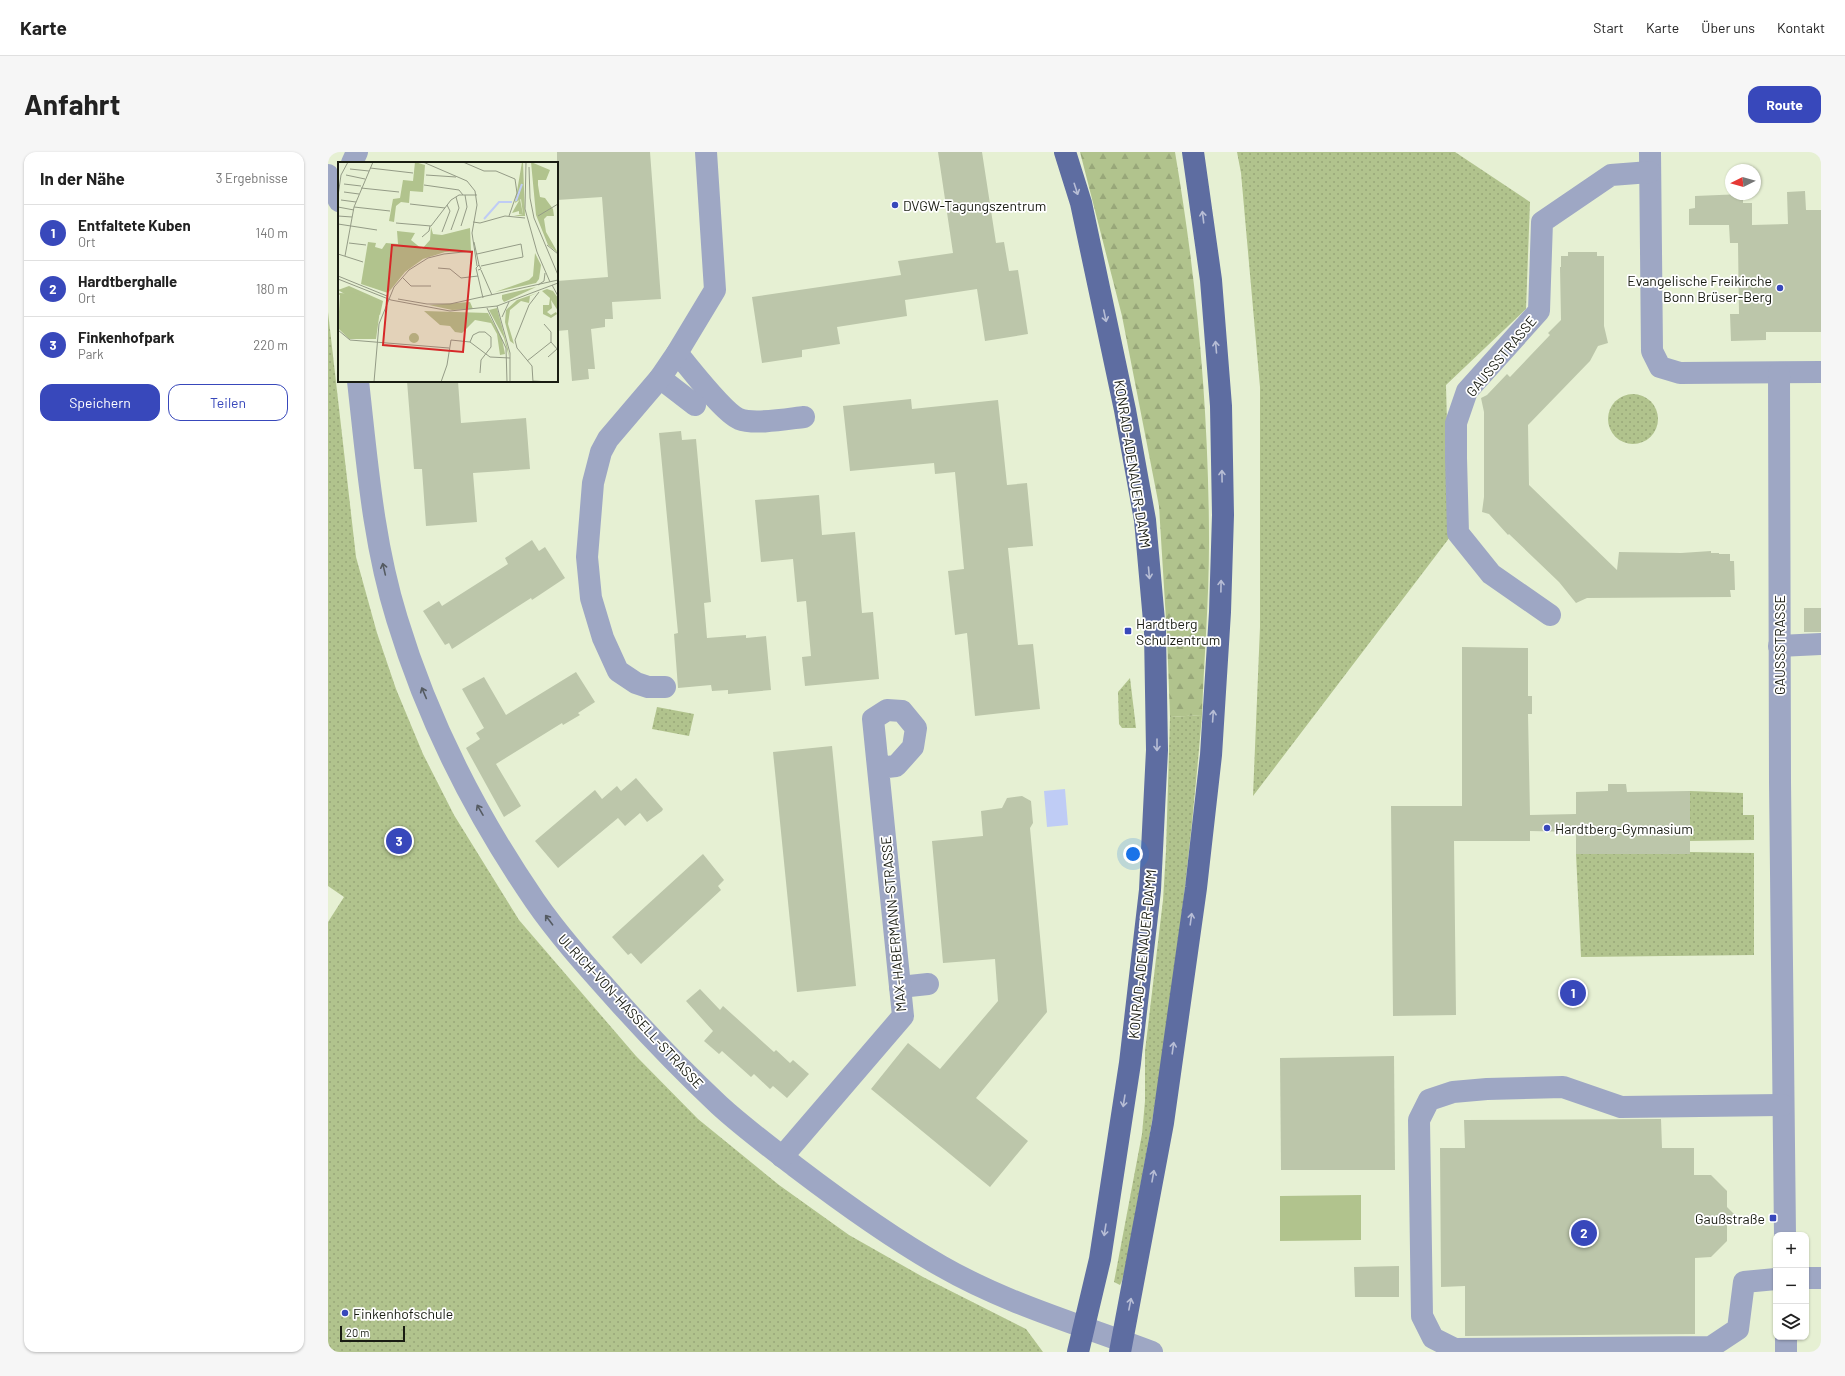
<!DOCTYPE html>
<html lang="de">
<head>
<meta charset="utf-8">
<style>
	body { margin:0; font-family:Barlow,sans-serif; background:#f6f6f6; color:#222 }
	.controls { position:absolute; right:12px; bottom:12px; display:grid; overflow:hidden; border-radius:8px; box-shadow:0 1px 3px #0004 }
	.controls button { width:36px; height:36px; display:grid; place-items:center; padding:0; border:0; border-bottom:1px solid #e0e0e0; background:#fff; color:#222; font:20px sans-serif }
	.compass { position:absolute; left:1397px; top:12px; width:36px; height:36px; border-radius:50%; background:#fff; box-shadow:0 1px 3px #0004; rotate:265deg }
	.scale { position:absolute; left:12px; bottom:10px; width:65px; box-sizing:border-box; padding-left:4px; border:2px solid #191c12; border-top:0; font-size:11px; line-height:14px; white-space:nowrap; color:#191c12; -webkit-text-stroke:3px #fff; paint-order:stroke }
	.you { position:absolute; left:805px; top:702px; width:14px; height:14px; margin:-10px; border:3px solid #fff; border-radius:50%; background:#1a73e8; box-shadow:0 0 0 6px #1a73e833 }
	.badge { display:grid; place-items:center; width:26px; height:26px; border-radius:50%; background:#3848bb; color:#fff; font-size:13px; font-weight:700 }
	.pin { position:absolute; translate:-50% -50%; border:2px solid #fff; box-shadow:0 1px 4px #0006 }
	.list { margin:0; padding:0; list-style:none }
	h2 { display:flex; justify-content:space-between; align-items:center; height:52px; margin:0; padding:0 16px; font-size:17px }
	h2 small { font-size:13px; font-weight:400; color:#767676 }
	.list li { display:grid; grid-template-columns:26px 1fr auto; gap:12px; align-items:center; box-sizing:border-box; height:56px; padding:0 16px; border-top:1px solid #e0e0e0 }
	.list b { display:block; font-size:15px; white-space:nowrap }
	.list p { margin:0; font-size:13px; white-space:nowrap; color:#767676 }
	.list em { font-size:13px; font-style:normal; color:#767676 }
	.actions { display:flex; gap:8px; padding:12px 16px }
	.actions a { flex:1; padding:9px 0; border:1px solid #3848bb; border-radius:12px; text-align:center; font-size:14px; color:#3848bb }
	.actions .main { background:#3848bb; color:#fff }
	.icon { flex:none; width:22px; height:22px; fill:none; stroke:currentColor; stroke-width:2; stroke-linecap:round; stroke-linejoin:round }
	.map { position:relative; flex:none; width:1493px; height:1200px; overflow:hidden; border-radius:12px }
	header { display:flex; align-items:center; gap:24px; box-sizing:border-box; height:56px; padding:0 20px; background:#fff; border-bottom:1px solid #e0e0e0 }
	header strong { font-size:19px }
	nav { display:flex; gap:22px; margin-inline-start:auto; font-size:14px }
	.intro { display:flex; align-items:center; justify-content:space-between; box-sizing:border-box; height:96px; padding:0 24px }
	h1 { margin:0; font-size:28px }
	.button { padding:10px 18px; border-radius:12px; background:#3848bb; color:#fff; font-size:14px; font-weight:700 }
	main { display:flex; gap:24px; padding:0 24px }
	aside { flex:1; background:#fff; border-radius:12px; box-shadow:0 1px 3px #0004 }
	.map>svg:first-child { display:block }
</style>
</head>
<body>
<header>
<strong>Karte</strong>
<nav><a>Start</a><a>Karte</a><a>Über uns</a><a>Kontakt</a></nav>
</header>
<div class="intro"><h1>Anfahrt</h1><a class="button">Route</a></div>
<main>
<aside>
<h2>In der Nähe<small>3 Ergebnisse</small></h2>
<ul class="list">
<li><span class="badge">1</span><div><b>Entfaltete Kuben</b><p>Ort</p></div><em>140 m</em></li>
<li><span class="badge">2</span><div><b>Hardtberghalle</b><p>Ort</p></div><em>180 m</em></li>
<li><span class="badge">3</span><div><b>Finkenhofpark</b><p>Park</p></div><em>220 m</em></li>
</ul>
<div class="actions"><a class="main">Speichern</a><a>Teilen</a></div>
</aside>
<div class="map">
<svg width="1493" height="1200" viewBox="0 0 1493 1200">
	<defs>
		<pattern id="green-dots" width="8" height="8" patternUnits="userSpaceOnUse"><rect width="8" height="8" fill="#b1c38d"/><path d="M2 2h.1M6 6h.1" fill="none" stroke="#98a779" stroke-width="1.8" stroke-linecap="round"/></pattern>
		<pattern id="forest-firs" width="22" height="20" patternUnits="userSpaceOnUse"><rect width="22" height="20" fill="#b1c38d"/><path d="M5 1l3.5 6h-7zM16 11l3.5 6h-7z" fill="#98a779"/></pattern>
	</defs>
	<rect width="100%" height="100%" fill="#e6f0d3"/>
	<g fill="url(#green-dots)">
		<path d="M 909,0 L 1127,0 L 1202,50 L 1198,157 L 1118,233 L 1122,385 L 925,644 L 932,475 L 932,235 L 913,21 Z"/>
		<path d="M 0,160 L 28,405 L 49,481 L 68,537 L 95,602 L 126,663 L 191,768 L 308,904 L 370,967 L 451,1033 L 521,1083 L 595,1125 L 698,1177 L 715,1200 L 0,1200 L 0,770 L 16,745 L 0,734 Z"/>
		<circle cx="1305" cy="267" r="25"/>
		<path d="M 802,526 L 808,576 L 794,576 L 791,572 L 790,540 Z"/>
		<path d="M 329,555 L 366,562 L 361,584 L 324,577 Z"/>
		<path d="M 874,563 C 860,729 840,894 808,1057 C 806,1070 797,1126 792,1133 L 786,1130 L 814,982 L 817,949 L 817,899 L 835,748 L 838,699 L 842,565 Z"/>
		<path d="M 1362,639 L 1415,641 L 1415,663 L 1426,663 L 1426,688 L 1362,689 Z"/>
		<path d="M 1362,700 L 1426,701 L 1426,803 L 1253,805 L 1248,702 L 1361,702 Z"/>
	</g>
	<path fill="url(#forest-firs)" d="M 752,0 L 847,0 C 869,129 881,260 881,391 C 881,448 876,506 874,563 L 842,565 L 839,484 L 831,354 L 794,164 Z"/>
	<path fill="#b1c38d" d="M 1033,1043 L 1033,1088 L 952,1089 L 952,1044 Z"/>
	<path fill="#bfccf5" d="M 737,637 L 740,673 L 719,675 L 716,639 Z"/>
	<g fill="#bcc6aa">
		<path d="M 229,0 L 322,0 L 333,147 L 284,150 L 285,167 L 277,167 L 277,175 L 263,177 L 267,217 L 260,217 L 261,227 L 244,229 L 240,178 L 229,179 L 229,129 L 280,125 L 274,45 L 229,48 Z"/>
		<path d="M 610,0 L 654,0 L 668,91 L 676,90 L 681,119 L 690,118 L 700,182 L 657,189 L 649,137 L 577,148 L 579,164 L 509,175 L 512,192 L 474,198 L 474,205 L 434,211 L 424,145 L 573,123 L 570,109 L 625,101 Z"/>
		<path d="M 1477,39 L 1478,58 L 1493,58 L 1493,180 L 1438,180 L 1438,188 L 1403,189 L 1402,162 L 1411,162 L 1410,91 L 1402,91 L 1401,73 L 1361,73 L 1361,57 L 1367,56 L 1367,44 L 1415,42 L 1415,51 L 1424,51 L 1424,73 L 1460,72 L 1459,40 Z"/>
		<path d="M 1240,100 L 1269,100 L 1269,104 L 1276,104 L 1276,174 L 1280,191 L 1270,194 L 1262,209 L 1200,273 L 1201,333 L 1289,418 L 1291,400 L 1353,401 L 1383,399 L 1383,401 L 1391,401 L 1391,402 L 1402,402 L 1402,409 L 1406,409 L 1407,438 L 1402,438 L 1403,445 L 1259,446 L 1248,451 L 1231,430 L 1181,382 L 1180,383 L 1161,362 L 1154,360 L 1156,345 L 1156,260 L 1153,246 L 1159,243 L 1179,222 L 1182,225 L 1222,183 L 1220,181 L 1233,168 L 1232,115 L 1233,115 L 1233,104 L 1240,104 Z"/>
		<path d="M 79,229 L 130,229 L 133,271 L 198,266 L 202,317 L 145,321 L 149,370 L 98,374 L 94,317 L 86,317 Z"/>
		<path d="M 583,247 L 584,257 L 670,248 L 679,333 L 699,331 L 705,394 L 680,396 L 690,493 L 705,492 L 712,557 L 647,564 L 639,481 L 627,483 L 620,419 L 636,417 L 627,320 L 607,322 L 606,311 L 522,319 L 515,254 Z"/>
		<path d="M 353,279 L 354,288 L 368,287 L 383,450 L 376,451 L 379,486 L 418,483 L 418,486 L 438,484 L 443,538 L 400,542 L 400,538 L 384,539 L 383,533 L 350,536 L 346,482 L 350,481 L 331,281 Z"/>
		<path d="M 491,343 L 494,383 L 527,380 L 534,461 L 545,460 L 551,527 L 477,534 L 474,505 L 483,504 L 478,449 L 469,450 L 465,407 L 433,410 L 427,348 Z"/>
		<path d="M 204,388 L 211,399 L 217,395 L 237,426 L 204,448 L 203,446 L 124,497 L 121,491 L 117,493 L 95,459 L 111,449 L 114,454 L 180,412 L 177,406 Z"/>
		<rect x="1476" y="456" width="17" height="24"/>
		<path d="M 1134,495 L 1200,496 L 1200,544 L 1204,544 L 1204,562 L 1200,562 L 1202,663 L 1248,662 L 1248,640 L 1280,639 L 1280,632 L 1298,632 L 1299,640 L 1362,639 L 1362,702 L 1248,702 L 1248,680 L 1202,679 L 1202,689 L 1126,689 L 1128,863 L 1065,864 L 1063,654 L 1134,654 Z"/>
		<path d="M 248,520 L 267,550 L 250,561 L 252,563 L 235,573 L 234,571 L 168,612 L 193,654 L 176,665 L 138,596 L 152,587 L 148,581 L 156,576 L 134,537 L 156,525 L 178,563 Z"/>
		<path d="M 504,594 L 528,834 L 469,840 L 445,600 Z"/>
		<path d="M 308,626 L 335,657 L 334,659 L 319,670 L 312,661 L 297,674 L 290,666 L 230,716 L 207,689 L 267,638 L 274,647 L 289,634 L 293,639 Z"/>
		<path d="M 694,644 L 703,649 L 705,671 L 702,676 L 719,860 L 648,946 L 700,989 L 662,1035 L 543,937 L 580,891 L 612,917 L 670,849 L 667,807 L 615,811 L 604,689 L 655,684 L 653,659 L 674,656 L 679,646 Z"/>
		<path d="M 375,702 L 396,728 L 390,734 L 393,738 L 313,812 L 303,801 L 300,803 L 284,785 Z"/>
		<path d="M 372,837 L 392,858 L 395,854 L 446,900 L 448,898 L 462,911 L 465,908 L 481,922 L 459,946 L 445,934 L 442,937 L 426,922 L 423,925 L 394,899 L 391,902 L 376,889 L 385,879 L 358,849 Z"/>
		<path d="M 1066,904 L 1067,1018 L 953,1018 L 952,906 Z"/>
		<path d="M 1333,967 L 1334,996 L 1366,996 L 1366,1023 L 1383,1023 L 1399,1039 L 1399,1055 L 1408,1064 L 1399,1073 L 1399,1089 L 1383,1105 L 1367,1106 L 1367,1182 L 1137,1184 L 1137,1134 L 1113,1135 L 1112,996 L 1137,996 L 1136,968 Z"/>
		<path d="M 1071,1114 L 1071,1145 L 1027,1145 L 1026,1115 Z"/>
	</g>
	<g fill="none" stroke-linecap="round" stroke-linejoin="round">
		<g stroke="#9ea7c4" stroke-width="22">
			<path d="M 1322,0 L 1324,199 L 1332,215 L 1352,221 L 1493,220"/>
			<path d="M 24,11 L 29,0"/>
			<path d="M 0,23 L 11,49"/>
			<path d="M 349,201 C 362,216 395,260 411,267 C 426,273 459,267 476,265"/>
			<path d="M 1451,221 L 1452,630 L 1457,1083"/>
			<path d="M 332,226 L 367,253"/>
			<path d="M 30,229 C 39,309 45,390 69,467 C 99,566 148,663 207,749 C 234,788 266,822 297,857 C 327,890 358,922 391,953 C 415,975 443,996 469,1016 C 515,1051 562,1085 613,1114 C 679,1152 753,1173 824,1200"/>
			<path d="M 1222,463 L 1163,422 L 1130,381 L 1128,306 L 1128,271 L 1139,239 L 1211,159 L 1214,70 L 1283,23 L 1322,20"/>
			<path d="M 1451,494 L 1493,492"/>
			<path d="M 337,535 L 320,535 L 308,531 L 290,519 L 275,486 L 263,446 L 259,405 L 265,331 L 273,300 L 280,287 L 332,226 L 349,201 L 387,138 L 378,0"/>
			<path d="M 572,835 L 600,832"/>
			<path d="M 454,1005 L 575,864 L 545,567 L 559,558 L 574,559 L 588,576 L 585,595 L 568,614 L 550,616"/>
			<path d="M 1478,1126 L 1493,1126"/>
			<path d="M 1448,1127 L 1416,1130 L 1410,1177 L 1383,1195 L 1127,1197 L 1105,1186 L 1094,1164 L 1091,968 L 1101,948 L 1125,940 L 1159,937 L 1235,935 L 1293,955 L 1455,953"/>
			<path d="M 1458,1200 L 1458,1185"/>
		</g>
		<g stroke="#5e6da1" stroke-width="22">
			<path d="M 737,0 L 753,51 L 797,258 L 817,368 L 827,480 L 829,598 L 822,738 L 802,911 L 772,1107 L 750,1200"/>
			<path d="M 792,1200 L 835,971 L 868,736 L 883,603 L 892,460 L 895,363 L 893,254 L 883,128 L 865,0"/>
		</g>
	</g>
	<defs><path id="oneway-shaft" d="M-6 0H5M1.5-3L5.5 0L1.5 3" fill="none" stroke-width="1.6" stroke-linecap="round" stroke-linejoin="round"/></defs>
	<g stroke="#b7bdd5">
		<use href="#oneway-shaft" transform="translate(748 37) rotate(72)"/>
		<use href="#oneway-shaft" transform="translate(875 65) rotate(-97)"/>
		<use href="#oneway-shaft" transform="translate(777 164) rotate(78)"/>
		<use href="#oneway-shaft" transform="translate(888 195) rotate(-95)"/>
		<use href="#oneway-shaft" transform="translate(894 324) rotate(-91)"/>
		<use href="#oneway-shaft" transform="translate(821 421) rotate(85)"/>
		<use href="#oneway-shaft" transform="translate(893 434) rotate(-89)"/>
		<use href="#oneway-shaft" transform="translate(885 564) rotate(-86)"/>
		<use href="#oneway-shaft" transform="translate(829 593) rotate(90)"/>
		<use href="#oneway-shaft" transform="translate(863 767) rotate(-82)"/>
		<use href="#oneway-shaft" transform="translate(845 896) rotate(-82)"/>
		<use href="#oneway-shaft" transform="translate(796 949) rotate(99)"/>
		<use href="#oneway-shaft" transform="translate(825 1024) rotate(-80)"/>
		<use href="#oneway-shaft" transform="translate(777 1078) rotate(99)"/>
		<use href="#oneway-shaft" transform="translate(802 1152) rotate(-79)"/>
	</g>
	<g stroke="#555b62">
		<use href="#oneway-shaft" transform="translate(56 417) rotate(-103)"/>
		<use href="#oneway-shaft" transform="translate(96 541) rotate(-113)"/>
		<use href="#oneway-shaft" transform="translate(152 658) rotate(-120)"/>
		<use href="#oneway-shaft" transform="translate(221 768) rotate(-127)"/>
	</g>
	<g fill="#3848bb" stroke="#fff" stroke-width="1.5">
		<circle cx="567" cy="53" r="4"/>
		<circle cx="1452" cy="136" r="4"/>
		<rect x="796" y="475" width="8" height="8" rx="2"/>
		<circle cx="1219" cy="676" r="4"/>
		<rect x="1441" y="1062" width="8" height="8" rx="2"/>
		<circle cx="17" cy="1161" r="4"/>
	</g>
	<g text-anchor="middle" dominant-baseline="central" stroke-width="3.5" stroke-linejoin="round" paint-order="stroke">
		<g font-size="14" fill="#191c12" stroke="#fff" text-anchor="start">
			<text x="575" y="53">DVGW-Tagungszentrum</text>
			<text x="1444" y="128" text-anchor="end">Evangelische Freikirche<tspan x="1444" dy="16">Bonn Brüser-Berg</tspan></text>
			<text x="808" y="471">Hardtberg<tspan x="808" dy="16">Schulzentrum</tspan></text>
			<text x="1227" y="676">Hardtberg-Gymnasium</text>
			<text x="1437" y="1066" text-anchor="end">Gaußstraße</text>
			<text x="25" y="1161">Finkenhofschule</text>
		</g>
		<g font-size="14" fill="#191c12" stroke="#fff">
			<text transform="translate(1173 204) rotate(-50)">GAUSSSTRASSE</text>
			<text transform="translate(805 312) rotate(81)">KONRAD-ADENAUER-DAMM</text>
			<text transform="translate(1451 493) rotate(-90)">GAUSSSTRASSE</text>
			<text transform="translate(565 772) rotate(-95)">MAX-HABERMANN-STRASSE</text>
			<text transform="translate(814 802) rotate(-84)">KONRAD-ADENAUER-DAMM</text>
			<text transform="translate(303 859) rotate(47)">ULRICH-VON-HASSELL-STRASSE</text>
		</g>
	</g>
	<g transform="translate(10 10)">
		<rect width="220" height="220" fill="#e6f0d3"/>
		<path d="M 77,0 L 87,3 L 85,30 L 72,29 L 71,41 L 63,40 L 58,44 L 56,60 L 51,59 L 55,37 L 62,36 L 65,18 L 75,19 ZM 193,0 L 212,8 L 208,18 L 200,18 L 200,23 L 202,35 L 207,36 L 215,47 L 216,54 L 209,54 L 206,57 L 208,70 L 220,91 L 210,83 L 198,53 ZM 182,37 L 185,52 L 181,52 L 181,49 L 174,51 ZM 93,65 L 95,72 L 104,73 L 132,66 L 133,89 L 107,90 L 85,97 L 67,110 L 50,131 L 23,122 L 30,80 L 38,81 L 37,85 L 44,87 L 48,81 L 60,82 L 59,69 L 77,71 L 73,78 L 84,87 L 92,78 ZM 159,146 L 170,187 L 171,195 L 166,176 L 151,148 ZM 86,149 L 150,151 L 164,177 L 167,192 L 162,193 L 159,172 L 153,161 L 137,158 L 124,171 L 117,170 L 112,164 L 102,163 ZM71 176a5 5 0 1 1 10 0a5 5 0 1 1-10 0Z" fill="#b1c38d"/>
		<path d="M 184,0 L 185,0 L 187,54 L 176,54 L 185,52 L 183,37 L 177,41 ZM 197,91 L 203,103 L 201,117 L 198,121 L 157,130 L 191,118 L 195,114 ZM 11,124 L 45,139 L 42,153 L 0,128 ZM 198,125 L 166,140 L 164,137 L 164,133 ZM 209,127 L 215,129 L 220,136 L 220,149 L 213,138 L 214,146 L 209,150 L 213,153 L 218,150 L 219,152 L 213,156 L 205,152 L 205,143 L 211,143 L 212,136 L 204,129 ZM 199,131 L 192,134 L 191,141 L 183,139 L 172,148 L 170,162 L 176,182 L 172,179 L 167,160 L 168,148 L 179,138 ZM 132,140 L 135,147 L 114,148 L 91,143 Z" fill="#b1c38d"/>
		<path d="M 2,131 L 17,132 L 43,141 L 38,177 L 11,177 L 0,166 L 2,133 L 0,132 Z" fill="#b1c38d"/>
		<path fill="none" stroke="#bfccf5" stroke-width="2" d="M 178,39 L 184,22M 146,57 L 161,40 L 174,40"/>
		<path fill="none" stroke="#949b86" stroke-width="1" d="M 85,0 L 129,19 L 137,29 L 139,43 L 134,71 L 139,104M 125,0 L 146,9 L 158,9 L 177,17 L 179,31 L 171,54M 188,0 L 187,47 L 199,90 L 212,120M 191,5 L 192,36 L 196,56 L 220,113M 32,6 L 75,11M 12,7 L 31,9M 8,13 L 27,17M 88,13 L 118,15M 6,22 L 23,24M 86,23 L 121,28 L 125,33M 23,26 L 61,30M 6,30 L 21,32M 0,34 L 3,13 L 10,0M 3,38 L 18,40M 72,42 L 107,46M 0,45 L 16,48M 16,45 L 52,49M 0,54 L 14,55M 200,54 L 220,42M 135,60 L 142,61 L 167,54 L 187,56M 58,61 L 93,64 L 113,38 L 121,33 L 139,33M 0,62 L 39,68M 123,64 L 129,45 L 127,33M 113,68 L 121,46 L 118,35M 104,70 L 112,49 L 109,43M 84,75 L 91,69 L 92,64M 136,80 L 141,103M 11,81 L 28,83M 209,83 L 220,92M 0,92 L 25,100M 139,92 L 183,82 L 185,95 L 143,104M 7,94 L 16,45 L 35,0M 100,106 L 112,107 L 123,116 L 140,114M 140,108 L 143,107 L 141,103 L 138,106 L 145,136M 143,108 L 154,133M 0,114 L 49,134M 64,115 L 73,124 L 93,124M 0,117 L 53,138 L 112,149 L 159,144 L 220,121M 200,123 L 206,119 L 207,111M 214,123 L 220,134M 60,137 L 89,142 L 112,142 L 220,118M 159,144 L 172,191 L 172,220M 149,146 L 168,186 L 169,220M 164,155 L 171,140M 206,162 L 213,170 L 213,180 L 220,188M 0,168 L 12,178 L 111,186M 132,180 L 135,173 L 141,170 L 147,170 L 153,175 L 153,185 L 143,198 L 142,211M 210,195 L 219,187M 189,199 L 213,180M 195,219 L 212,220M 36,220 L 41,162 L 56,125 L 71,108 L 90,96 L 106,92 L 135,89M 103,220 L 109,203 L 113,178 L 132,180 L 152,195 L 172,196M 195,220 L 194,204 L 179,186 L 177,178 L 191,143 L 201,130"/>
		<path fill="#d62828" fill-opacity="0.15" stroke="#d62828" stroke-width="2" d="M 54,83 L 134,90 L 125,190 L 45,183 Z"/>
		<rect width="220" height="220" fill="none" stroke="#191c12" stroke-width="2"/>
	</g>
</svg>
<div class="controls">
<button>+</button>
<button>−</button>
<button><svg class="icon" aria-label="layers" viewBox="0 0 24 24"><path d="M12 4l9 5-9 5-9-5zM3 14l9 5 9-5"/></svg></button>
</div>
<svg class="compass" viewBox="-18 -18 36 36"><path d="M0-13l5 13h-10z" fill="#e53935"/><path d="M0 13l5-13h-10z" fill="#767676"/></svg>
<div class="scale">20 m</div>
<div class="you"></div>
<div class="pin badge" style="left:1245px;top:841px">1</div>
<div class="pin badge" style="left:1256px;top:1081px">2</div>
<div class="pin badge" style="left:71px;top:689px">3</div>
</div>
</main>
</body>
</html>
